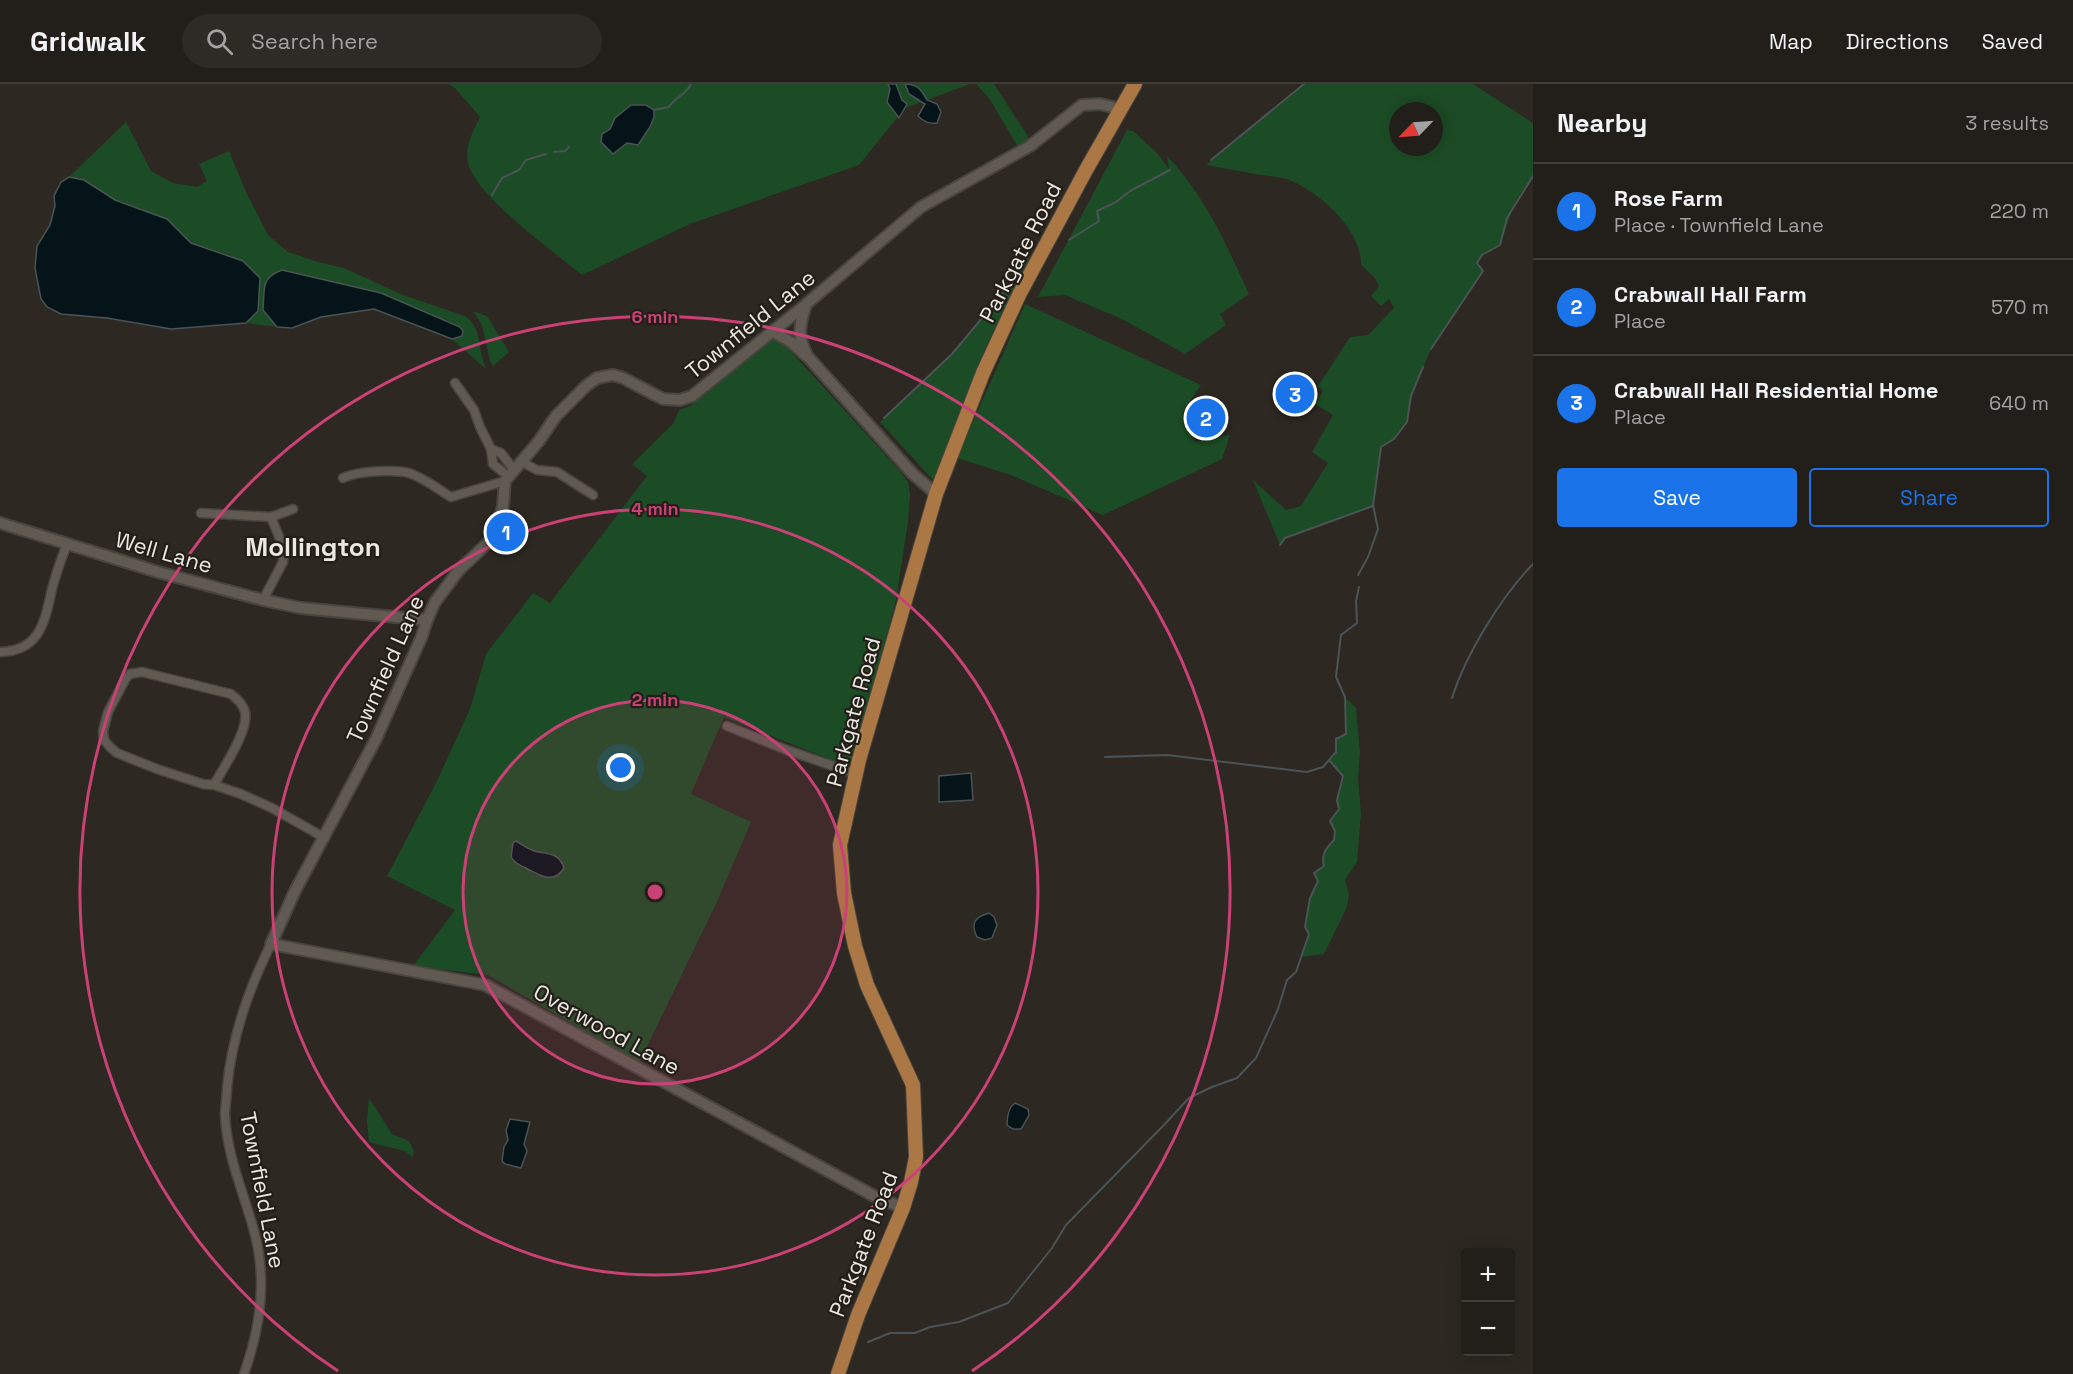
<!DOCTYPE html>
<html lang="en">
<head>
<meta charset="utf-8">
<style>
	body { margin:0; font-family:"Space Grotesk",sans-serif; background:#2e2b26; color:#f1f3f6 }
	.controls { position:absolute; right:18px; bottom:18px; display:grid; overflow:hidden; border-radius:6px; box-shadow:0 3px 15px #0003 }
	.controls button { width:54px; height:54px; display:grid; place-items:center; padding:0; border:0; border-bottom:2px solid #3f3c38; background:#221e19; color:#f1f3f6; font:30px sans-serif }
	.compass { position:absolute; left:1389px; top:18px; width:54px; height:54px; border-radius:50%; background:#221e19; box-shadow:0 3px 15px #0003; rotate:245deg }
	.you { position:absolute; left:621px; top:684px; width:21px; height:21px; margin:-15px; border:4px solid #fff; border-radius:50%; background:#1a73e8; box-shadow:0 0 0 9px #1a73e833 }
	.badge { display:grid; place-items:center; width:39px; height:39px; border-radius:50%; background:#1a73e8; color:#fff; font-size:20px; font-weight:700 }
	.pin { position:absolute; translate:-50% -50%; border:3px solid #fff; box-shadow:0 2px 6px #0006 }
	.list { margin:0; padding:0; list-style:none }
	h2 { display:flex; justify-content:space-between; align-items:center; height:78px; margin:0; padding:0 24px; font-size:26px }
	h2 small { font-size:20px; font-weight:400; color:#a2a2a2 }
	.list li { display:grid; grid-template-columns:39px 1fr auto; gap:18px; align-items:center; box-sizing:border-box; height:96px; padding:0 24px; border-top:2px solid #3f3c38 }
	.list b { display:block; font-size:22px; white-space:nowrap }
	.list p { margin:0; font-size:20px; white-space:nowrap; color:#a2a2a2 }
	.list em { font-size:20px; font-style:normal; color:#a2a2a2 }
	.actions { display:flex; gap:12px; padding:18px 24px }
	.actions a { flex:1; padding:14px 0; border:2px solid #1a73e8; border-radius:6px; text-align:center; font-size:21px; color:#1a73e8 }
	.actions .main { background:#1a73e8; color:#fff }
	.icon { flex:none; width:33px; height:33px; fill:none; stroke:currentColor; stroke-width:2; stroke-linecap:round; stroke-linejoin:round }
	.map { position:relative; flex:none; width:1533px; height:1290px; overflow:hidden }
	header { display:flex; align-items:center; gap:36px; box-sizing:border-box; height:84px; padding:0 30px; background:#221e19; border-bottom:2px solid #3f3c38 }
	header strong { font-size:28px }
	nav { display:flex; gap:33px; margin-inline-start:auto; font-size:21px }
	.search { width:420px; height:54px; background:#2e2b26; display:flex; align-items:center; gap:15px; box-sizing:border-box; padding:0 21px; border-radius:33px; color:#a2a2a2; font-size:22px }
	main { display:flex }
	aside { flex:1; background:#221e19 }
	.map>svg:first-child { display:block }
</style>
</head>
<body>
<header>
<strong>Gridwalk</strong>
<div class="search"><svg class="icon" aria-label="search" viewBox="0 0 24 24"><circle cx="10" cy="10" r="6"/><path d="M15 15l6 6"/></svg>Search here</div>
<nav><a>Map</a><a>Directions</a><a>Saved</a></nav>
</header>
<main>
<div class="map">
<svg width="1533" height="1290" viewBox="0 0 1533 1290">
	<rect width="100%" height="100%" fill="#2d2821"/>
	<g fill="#1c4c25" fill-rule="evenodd">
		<path d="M 448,0 L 970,0 L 905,24 L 859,81 L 690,140 L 582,191 C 554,168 479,114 469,82 C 463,64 473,48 480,33 L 454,3 Z"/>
		<path d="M 976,0 L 994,0 L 1033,60 L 1021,68 L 989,14 Z"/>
		<path d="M 1304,0 L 1473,0 L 1533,39 L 1533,92 L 1514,120 L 1500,161 L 1482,171 L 1477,179 L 1483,187 L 1431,265 L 1411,312 L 1407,338 L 1394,355 L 1381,363 L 1373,422 L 1285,454 L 1280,461 L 1253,396 L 1286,426 L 1301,422 L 1328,379 L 1312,368 L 1333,331 L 1315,320 L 1323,307 L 1318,302 L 1350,253 L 1368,251 L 1394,224 L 1389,215 L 1381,222 L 1371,212 L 1379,202 L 1375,194 L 1361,181 C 1362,146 1320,108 1289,96 C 1281,93 1270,92 1261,91 C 1243,88 1224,84 1206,81 ZM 1398,27 L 1434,27 L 1434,63 L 1398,63 Z"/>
		<path d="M 126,38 L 151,87 L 173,99 L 197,103 L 207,97 L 199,80 L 229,67 L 246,108 L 268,151 L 288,168 L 318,178 L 344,184 L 403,211 L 465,232 C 485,247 476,267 487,286 L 452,255 L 462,252 L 381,209 L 282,186 L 266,196 L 263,226 L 277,243 L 246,239 L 258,227 L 229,171 L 191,159 L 167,135 L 115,116 L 84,96 L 69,93 Z"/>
		<path d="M 1127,46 L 1133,47 L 1158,70 L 1169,85 L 1167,72 C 1206,113 1226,160 1249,210 L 1220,230 L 1226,241 L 1185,270 L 1122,235 L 1065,211 L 1038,213 Z"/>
		<path d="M 1031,171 L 985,265 L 933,396 L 880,338 L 952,270 Z"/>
		<path d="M 1025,220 L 1201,301 L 1183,327 L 1195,358 L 1230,351 L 1222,375 L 1103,431 L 1011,391 L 957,374 Z"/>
		<path d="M 473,227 L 487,232 L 509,268 L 493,282 L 490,277 L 482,241 Z"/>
		<path d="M 772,255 L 779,256 L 785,261 L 901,388 L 908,398 L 910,410 L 908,438 L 896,516 L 874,599 L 849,683 L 724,633 L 691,710 L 751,738 L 715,822 L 639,979 L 488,891 L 413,882 L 455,826 L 387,792 L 436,699 L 470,625 L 486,570 L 533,509 L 550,519 L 647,392 L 632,380 L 673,340 L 679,326 L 690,322 ZM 516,757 C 521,761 528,765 534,767 C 547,770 559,769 564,784 L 536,791 L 530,786 L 516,780 Z"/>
		<path d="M 1345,613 L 1356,624 L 1360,669 L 1358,694 L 1361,730 L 1357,778 L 1345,796 L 1349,810 L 1347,823 L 1324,870 L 1301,873 L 1309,850 L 1305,843 L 1310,814 L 1318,797 L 1314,789 L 1324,782 C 1321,771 1326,764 1334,756 L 1335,747 L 1330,737 L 1339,725 L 1337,716 L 1343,692 L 1329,676 L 1336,668 L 1336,655 L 1346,650 Z"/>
		<path d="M 369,1014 L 392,1050 L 409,1057 L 414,1067 L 413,1073 L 404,1067 L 369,1058 L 367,1037 Z"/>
	</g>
	<g fill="#051418" stroke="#4a5355" stroke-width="1.5">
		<path d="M 888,0 L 896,0 L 902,16 L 907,20 L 899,34 L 887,18 L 890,5 Z"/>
		<path d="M 905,0 C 917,0 921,5 927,16 L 937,20 L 941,28 L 937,39 C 929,40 924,38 918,32 L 925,20 L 909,10 Z"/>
		<path d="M 631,21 L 646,21 L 654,26 L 654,33 L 650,43 L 638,61 L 627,59 L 613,70 L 601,58 L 602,50 L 610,45 L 615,34 Z"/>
		<path d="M 69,93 L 84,96 L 115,116 L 167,135 L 191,159 L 243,177 L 260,194 L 258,227 L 246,239 L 171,245 L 107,234 L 61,230 L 47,223 L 41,215 L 35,184 L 37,162 L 50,141 L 55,122 L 54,112 L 61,98 Z"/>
		<path d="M 282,186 L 381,209 L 460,243 L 463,247 L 462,252 L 452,255 L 374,225 L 321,233 L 292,244 L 277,243 L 263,226 C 265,205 260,194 282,186 Z"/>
		<path d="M 971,689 L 973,716 L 939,718 L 939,692 Z"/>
		<path d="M 516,757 C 521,760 528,765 534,767 C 547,770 559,768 564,784 C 554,801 539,791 526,784 C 520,781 515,780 511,773 L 513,759 Z"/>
		<path d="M 989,829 L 994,833 L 997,841 L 992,854 L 985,856 L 977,853 C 970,839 975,833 989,829 Z"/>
		<path d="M 1015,1019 L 1028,1025 L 1029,1031 L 1021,1045 L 1013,1045 L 1007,1041 C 1007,1033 1008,1024 1015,1019 Z"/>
		<path d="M 510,1035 L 530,1038 L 524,1060 L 527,1067 L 521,1084 L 505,1080 L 502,1077 L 504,1063 L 508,1056 L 506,1046 Z"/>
	</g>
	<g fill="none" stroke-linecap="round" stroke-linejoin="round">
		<g stroke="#4a5355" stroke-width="2">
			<path d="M 654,26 L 669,23 C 676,13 686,10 691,0"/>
			<path d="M 554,68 L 565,67 L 569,63"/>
			<path d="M 1211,76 L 1304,0"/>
			<path d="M 492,111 L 502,94 L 519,86 L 526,76 L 546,70"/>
			<path d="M 1069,156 L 1099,137 L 1097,127 L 1116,118 L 1130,107 L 1170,86"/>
			<path d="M 1431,265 L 1483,187 L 1477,179 L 1482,171 L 1500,161 L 1507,134 L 1533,92"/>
			<path d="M 884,334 L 952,270 L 1013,197"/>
			<path d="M 1280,461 L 1285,454 L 1373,422 L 1381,363 L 1394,355 L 1407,338 L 1411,312 L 1423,283"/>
			<path d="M 1358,491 L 1368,473 L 1378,445 L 1373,421"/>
			<path d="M 1452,614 C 1466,570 1501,513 1533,480"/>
			<path d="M 1105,673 L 1167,671 L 1307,688 L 1323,683 L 1329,676"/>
			<path d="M 868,1258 L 890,1249 L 915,1249 L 930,1243 L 959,1238 L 1008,1219 L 1052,1164 L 1066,1141 L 1163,1042 L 1189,1014 L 1212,1003 L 1237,994 L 1256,974 L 1278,925 L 1287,896 L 1296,888 L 1309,850 L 1305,843 L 1310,814 L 1318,797 L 1314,789 L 1324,782 C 1321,771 1326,764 1334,756 L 1335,747 L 1330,737 L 1339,725 L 1337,716 L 1343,692 L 1329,676 L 1336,668 L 1336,655 L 1346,650 L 1345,613 L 1336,593 L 1341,551 L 1357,539 L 1356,517 L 1359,503"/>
		</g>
		<g stroke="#48443e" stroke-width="11">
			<g id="minor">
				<path d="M 455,299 L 474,326 L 480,343 L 491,365 L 493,380 L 508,392"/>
				<path d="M 491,365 L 501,369 L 514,386"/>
				<path d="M 522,378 L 537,386 L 557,388 L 593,411"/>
				<path d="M 343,394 C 358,387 393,385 409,389 C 424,394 438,405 451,413 L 505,397"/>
				<path d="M 201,429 L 271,433"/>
				<path d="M 263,516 L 283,478 L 284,465 L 271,433 L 293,425"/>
				<path d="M 0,568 C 43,567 45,533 53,501 C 57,487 62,473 67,460"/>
				<path d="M 727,642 L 787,666 L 856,690"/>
				<path d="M 214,701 C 223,684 249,647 245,628 C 243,620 237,615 231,610 L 142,588 L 130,590 L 126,594 L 108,628 L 103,647 L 104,656 L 110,663 L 117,669 L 157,685 L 203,700 L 214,701 L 241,710 L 272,724 L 325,754"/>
				<path d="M 244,1290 C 260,1245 267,1197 255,1151 C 245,1111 227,1074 225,1031 C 225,1022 227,1013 227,1004 C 232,952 248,906 271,860"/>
			</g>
		</g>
		<g stroke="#48443e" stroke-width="14">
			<g id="tertiary">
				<path d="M 806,221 C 800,238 797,252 806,269"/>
				<path d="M 773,248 L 791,258 L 809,274 L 912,389 L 936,410"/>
				<path d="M 0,439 L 158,488 L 263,516 L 301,524 L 427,536"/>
				<path d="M 903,1124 L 874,1112 L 485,901 L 271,860 L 295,807 L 376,655 L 422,552 L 427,536 L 435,518 L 459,486 L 494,453 L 503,422 L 505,397 L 539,357 L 556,332 L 586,302 L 597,294 L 613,291 L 623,294 L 663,315 L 680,316 L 692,312 L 798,227 L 921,123 L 1030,62 L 1082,21 L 1100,20 L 1120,25"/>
			</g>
		</g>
		<g stroke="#48443e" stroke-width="16">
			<path id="primary" d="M 838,1290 L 858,1231 L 903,1124 L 911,1098 L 916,1073 L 913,1001 L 867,901 L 855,862 L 844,809 L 840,761 L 859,676 L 936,410 L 983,289 L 1019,211 L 1086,86 L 1135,0"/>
		</g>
		<use href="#minor" stroke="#605a52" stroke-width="8"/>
		<use href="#tertiary" stroke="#605a52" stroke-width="10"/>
		<use href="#primary" stroke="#ab7744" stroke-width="14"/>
	</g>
	<circle cx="655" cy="808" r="192" fill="#ca4176" fill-opacity=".12"/>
	<g fill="none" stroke="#ca4176" stroke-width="3">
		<circle cx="655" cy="808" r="192"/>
		<circle cx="655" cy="808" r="383"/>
		<path d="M338 1287A575 575 0 1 1 972 1287"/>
	</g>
	<g text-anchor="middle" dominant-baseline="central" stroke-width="4.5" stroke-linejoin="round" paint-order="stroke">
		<g font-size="22" fill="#ebe7e3" stroke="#231e17">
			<text transform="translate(1020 168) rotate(-63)">Parkgate Road</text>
			<text transform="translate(750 240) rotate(-39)">Townfield Lane</text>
			<text transform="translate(164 468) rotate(16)">Well Lane</text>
			<text transform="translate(385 585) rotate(-66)">Townfield Lane</text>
			<text transform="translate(853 628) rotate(-75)">Parkgate Road</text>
			<text transform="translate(607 945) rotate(29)">Overwood Lane</text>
			<text transform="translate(263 1106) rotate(79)">Townfield Lane</text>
			<text transform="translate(863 1160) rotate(-69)">Parkgate Road</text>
		</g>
		<g font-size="26" font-weight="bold" fill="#ebe7e3" stroke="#231e17">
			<text x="313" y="463">Mollington</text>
		</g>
	</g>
	<circle cx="655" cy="808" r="9" fill="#ca4176" stroke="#231e17" stroke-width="3"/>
	<g font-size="18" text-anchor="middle" font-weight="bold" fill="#ca4176" stroke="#231e17" stroke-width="4.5" stroke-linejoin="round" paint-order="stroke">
		<text x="655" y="239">6 min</text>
		<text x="655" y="431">4 min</text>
		<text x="655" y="622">2 min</text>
	</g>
</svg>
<div class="controls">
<button>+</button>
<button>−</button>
</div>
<svg class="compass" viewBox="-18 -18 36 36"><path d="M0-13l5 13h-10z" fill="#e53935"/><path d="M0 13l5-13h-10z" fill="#a2a2a2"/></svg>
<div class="you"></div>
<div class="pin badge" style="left:506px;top:448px">1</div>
<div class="pin badge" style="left:1206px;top:334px">2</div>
<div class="pin badge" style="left:1295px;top:310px">3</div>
</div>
<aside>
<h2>Nearby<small>3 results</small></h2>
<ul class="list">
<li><span class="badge">1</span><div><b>Rose Farm</b><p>Place · Townfield Lane</p></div><em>220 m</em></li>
<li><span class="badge">2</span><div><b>Crabwall Hall Farm</b><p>Place</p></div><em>570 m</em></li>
<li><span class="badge">3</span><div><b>Crabwall Hall Residential Home</b><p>Place</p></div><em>640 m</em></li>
</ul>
<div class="actions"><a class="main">Save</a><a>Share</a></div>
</aside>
</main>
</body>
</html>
